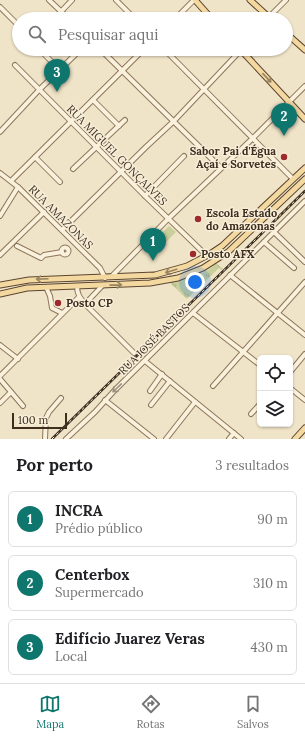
<!DOCTYPE html>
<html lang="pt">
<head>
<meta charset="utf-8">
<style>
	body { margin:0; font-family:Lora,serif; background:#f2f2f2; color:#202124 }
	.controls { position:absolute; right:12px; bottom:12px; display:grid; overflow:hidden; border-radius:6px; box-shadow:0 1px 3px #0004 }
	.controls button { width:36px; height:36px; display:grid; place-items:center; padding:0; border:0; border-bottom:1px solid #e0e0e0; background:#fff; color:#202124; font:20px sans-serif }
	.scale { position:absolute; left:12px; bottom:10px; width:55px; box-sizing:border-box; padding-left:4px; border:2px solid #3d2e20; border-top:0; font-size:11px; line-height:14px; white-space:nowrap; color:#3d2e20; -webkit-text-stroke:3px #f7eed8; paint-order:stroke }
	.you { position:absolute; left:195px; top:282px; width:14px; height:14px; margin:-10px; border:3px solid #fff; border-radius:50%; background:#1a73e8; box-shadow:0 0 0 6px #1a73e833 }
	.badge { display:grid; place-items:center; width:26px; height:26px; border-radius:50%; background:#0f766e; color:#fff; font-size:13px; font-weight:700 }
	.pin { position:absolute; translate:-50% -33px; filter:drop-shadow(0 1px 2px #0008) }
	.pin::after { content:''; position:absolute; top:21px; width:14px; height:12px; background:inherit; clip-path:polygon(0 0,100% 0,50% 100%) }
	.list { margin:0; padding:0; list-style:none }
	h2 { display:flex; justify-content:space-between; align-items:center; height:52px; margin:0; padding:0 16px; font-size:17px }
	h2 small { font-size:13px; font-weight:400; color:#757577 }
	.list li { display:grid; grid-template-columns:26px 1fr auto; gap:12px; align-items:center; box-sizing:border-box; height:56px; margin:0 8px 8px; padding:0 8px; border:1px solid #e0e0e0; border-radius:6px }
	.list b { display:block; font-size:15px; white-space:nowrap }
	.list p { margin:0; font-size:13px; white-space:nowrap; color:#757577 }
	.list em { font-size:13px; font-style:normal; color:#757577 }
	.icon { flex:none; width:22px; height:22px; fill:none; stroke:currentColor; stroke-width:2; stroke-linecap:round; stroke-linejoin:round }
	.map { position:relative; flex:none; width:305px; height:439px; overflow:hidden }
	.search { position:absolute; background:#fff; box-shadow:0 1px 3px #0004; left:12px; right:12px; top:12px; height:44px; display:flex; align-items:center; gap:10px; box-sizing:border-box; padding:0 14px; border-radius:22px; color:#757577; font-size:15px }
	.sheet { height:244px; background:#fff }
	nav { display:flex; justify-content:space-around; align-items:center; box-sizing:border-box; height:56px; border-top:1px solid #e0e0e0; background:#fff; font-size:11px; color:#757577 }
	nav a { display:grid; justify-items:center; gap:2px }
	nav .on { color:#0f766e }
	.map>svg:first-child { display:block }
</style>
</head>
<body>
<div class="map">
<svg width="305" height="439" viewBox="0 0 305 439">
	<defs>
		<pattern id="park-tufts" width="24" height="20" patternUnits="userSpaceOnUse"><rect width="24" height="20" fill="#c9cf9b"/><path d="M3 7l-1-3M5 7V3M7 7l1-3M15 17l-1-3M17 17v-4M19 17l1-3" fill="none" stroke="#aeb285"/></pattern>
	</defs>
	<rect width="100%" height="100%" fill="#f0e4c8"/>
	<path fill="#c9cf9b" d="M 169,226 L 176,232 L 166,242 L 159,236 Z"/>
	<path fill="url(#park-tufts)" d="M 216,263 L 223,269 L 221,270 L 219,268 L 187,299 L 170,283 L 197,273 C 204,274 212,268 216,263 Z"/>
	<g fill="none" stroke-linecap="round" stroke-linejoin="round">
		<g stroke="#8d765c" stroke-width="6">
			<g id="minor">
				<path d="M 49,0 L 69,19"/>
				<path d="M 116,0 L 135,19"/>
				<path d="M 0,7 L 19,26"/>
				<path d="M 268,18 L 286,0"/>
				<path d="M 54,19 L 72,0"/>
				<path d="M 175,19 L 194,0"/>
				<path d="M 39,49 L 60,70"/>
				<path d="M 100,49 L 221,168"/>
				<path d="M 164,49 L 293,179"/>
				<path d="M 15,65 L 145,196 L 207,256"/>
				<path d="M 93,100 L 119,126"/>
				<path d="M 0,132 L 39,90 L 81,49"/>
				<path d="M 35,157 L 60,182"/>
				<path d="M 73,169 L 125,120"/>
				<path d="M 0,173 L 18,187 L 100,268 L 105,278"/>
				<path d="M 11,181 L 144,49"/>
				<path d="M 145,196 L 184,156"/>
				<path d="M 0,216 L 18,187"/>
				<path d="M 62,230 L 146,147 L 174,121 L 242,49"/>
				<path d="M 274,232 L 305,262"/>
				<path d="M 264,242 L 294,268"/>
				<path d="M 17,246 L 41,258 L 44,255 L 62,252"/>
				<circle cx="65" cy="251" r="3.5"/>
				<path d="M 0,255 L 44,212"/>
				<path d="M 230,275 L 305,335"/>
				<path d="M 111,277 L 168,219 L 253,138 L 305,86"/>
				<path d="M 77,286 C 77,294 80,298 85,304 L 134,353"/>
				<path d="M 46,287 L 50,296 L 52,308 L 62,313"/>
				<path d="M 85,304 L 102,286"/>
				<path d="M 193,313 L 260,365"/>
				<path d="M 0,345 L 18,359"/>
				<path d="M 145,361 L 241,439"/>
				<path d="M 291,371 L 305,354"/>
				<path d="M 0,376 L 79,297"/>
				<path d="M 0,379 L 23,406"/>
				<path d="M 213,386 L 305,282"/>
				<path d="M 290,388 L 305,400"/>
				<path d="M 150,391 L 162,374"/>
				<path d="M 105,400 L 154,439"/>
				<path d="M 0,403 L 11,392"/>
				<path d="M 151,405 L 170,381"/>
				<path d="M 251,414 L 260,404"/>
				<path d="M 45,439 L 46,418 L 49,412 L 61,398"/>
				<path d="M 66,439 L 95,412 L 114,391 L 305,201"/>
				<path d="M 166,439 L 195,402"/>
				<path d="M 229,439 L 234,433"/>
			</g>
		</g>
		<g stroke="#5b4430" stroke-width="7">
			<g id="major">
				<path d="M 195,0 L 212,19"/>
				<path d="M 250,0 L 271,19"/>
				<path d="M 286,33 L 305,50"/>
				<path d="M 240,49 L 305,119"/>
				<path d="M 0,285 L 29,280 L 155,275 L 187,266 L 210,254 L 222,246 L 305,168"/>
				<path d="M 0,294 L 27,288 L 150,283 L 178,278 L 203,268 L 228,252 L 305,179"/>
				<path d="M 295,439 L 305,428"/>
			</g>
		</g>
		<use href="#minor" stroke="#faf1dc" stroke-width="4"/>
		<use href="#major" stroke="#f3d9a0" stroke-width="5"/>
		<g stroke="#3d2e20" stroke-width="2.5">
			<path id="rail" d="M 52,439 L 305,191"/>
		</g>
		<use href="#rail" stroke="#f7eed8" stroke-width="1" stroke-dasharray="3" stroke-linecap="butt"/>
	</g>
	<defs><path id="oneway-shaft" d="M-6 0H5M1.5-3L5.5 0L1.5 3" fill="none" stroke-width="1.6" stroke-linecap="round" stroke-linejoin="round"/></defs>
	<g stroke="#988460">
		<use href="#oneway-shaft" transform="translate(267 78) rotate(47)"/>
		<use href="#oneway-shaft" transform="translate(171 271) rotate(163)"/>
		<use href="#oneway-shaft" transform="translate(42 279) rotate(178)"/>
		<use href="#oneway-shaft" transform="translate(116 285) rotate(-1)"/>
	</g>
	<use stroke="#9c907e" href="#oneway-shaft" transform="translate(117 388) rotate(136)"/>
	<g fill="#9e2a2b" stroke="#f7eed8" stroke-width="1.5">
		<circle cx="284" cy="157" r="4"/>
		<circle cx="198" cy="219" r="4"/>
		<circle cx="193" cy="254" r="4"/>
		<circle cx="58" cy="303" r="4"/>
	</g>
	<g text-anchor="middle" dominant-baseline="central" stroke-width="3" stroke-linejoin="round" paint-order="stroke">
		<g font-size="11" font-weight="bold" fill="#3d2e20" stroke="#f7eed8" text-anchor="start">
			<text x="276" y="151" text-anchor="end">Sabor Pai d'Égua<tspan x="276" dy="13">Açaí e Sorvetes</tspan></text>
			<text x="206" y="213">Escola Estado<tspan x="206" dy="13">do Amazonas</tspan></text>
			<text x="201" y="254">Posto AFX</text>
			<text x="66" y="303">Posto CP</text>
		</g>
		<g font-size="11" fill="#3d2e20" stroke="#f7eed8">
			<text transform="translate(117 155) rotate(45)">RUA MIGUEL GONÇALVES</text>
			<text transform="translate(61 217) rotate(45)">RUA AMAZONAS</text>
			<text transform="translate(154 339) rotate(-45)">RUA JOSÉ BASTOS</text>
		</g>
	</g>
</svg>
<div class="controls">
<button><svg class="icon" aria-label="locate" viewBox="0 0 24 24"><circle cx="12" cy="12" r="6"/><path d="M12 2v4M12 18v4M2 12h4M18 12h4"/></svg></button>
<button><svg class="icon" aria-label="layers" viewBox="0 0 24 24"><path d="M12 4l9 5-9 5-9-5zM3 14l9 5 9-5"/></svg></button>
</div>
<div class="scale">100 m</div>
<div class="you"></div>
<div class="pin badge" style="left:153px;top:261px">1</div>
<div class="pin badge" style="left:284px;top:136px">2</div>
<div class="pin badge" style="left:57px;top:92px">3</div>
<div class="search"><svg class="icon" aria-label="search" viewBox="0 0 24 24"><circle cx="10" cy="10" r="6"/><path d="M15 15l6 6"/></svg>Pesquisar aqui</div>
</div>
<section class="sheet">
<h2>Por perto<small>3 resultados</small></h2>
<ul class="list">
<li><span class="badge">1</span><div><b>INCRA</b><p>Prédio público</p></div><em>90 m</em></li>
<li><span class="badge">2</span><div><b>Centerbox</b><p>Supermercado</p></div><em>310 m</em></li>
<li><span class="badge">3</span><div><b>Edifício Juarez Veras</b><p>Local</p></div><em>430 m</em></li>
</ul>
</section>
<nav>
<a class="on"><svg class="icon" aria-label="map" viewBox="0 0 24 24"><path d="M3 6l6-2 6 2 6-2v14l-6 2-6-2-6 2zM9 4v14M15 6v14"/></svg>Mapa</a>
<a><svg class="icon" aria-label="directions" viewBox="0 0 24 24"><path d="M12 3l9 9-9 9-9-9zM9 14v-3h6M13 9l2 2-2 2"/></svg>Rotas</a>
<a><svg class="icon" aria-label="saved" viewBox="0 0 24 24"><path d="M7 4h10v16l-5-4-5 4z"/></svg>Salvos</a>
</nav>
</body>
</html>
